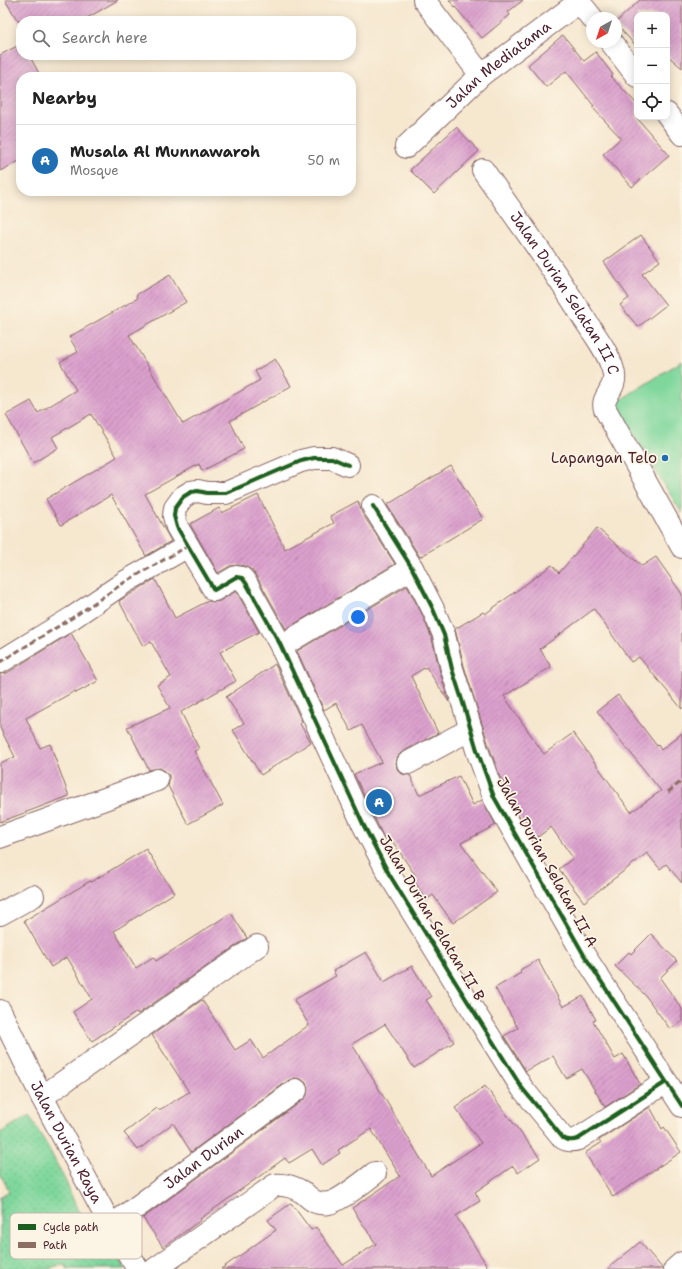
<!DOCTYPE html>
<html lang="en">
<head>
<meta charset="utf-8">
<style>
	body { margin:0; font-family:"Shantell Sans",sans-serif; background:#f2f2f2; color:#222 }
	.controls { position:absolute; right:12px; top:12px; display:grid; overflow:hidden; border-radius:8px; box-shadow:0 2px 10px #0003 }
	.controls button { width:36px; height:36px; display:grid; place-items:center; padding:0; border:0; border-bottom:1px solid #e0e0e0; background:#fff; color:#222; font:20px sans-serif }
	.compass { position:absolute; left:586px; top:12px; width:36px; height:36px; border-radius:50%; background:#fff; box-shadow:0 2px 10px #0003; rotate:219deg }
	.you { position:absolute; left:358px; top:617px; width:14px; height:14px; margin:-10px; border:3px solid #fff; border-radius:50%; background:#1a73e8; box-shadow:0 0 0 6px #1a73e833 }
	.badge { display:grid; place-items:center; width:26px; height:26px; border-radius:50%; background:#1f6fb2; color:#fff; font-size:13px; font-weight:700 }
	.pin { position:absolute; translate:-50% -50%; border:2px solid #fff; box-shadow:0 1px 4px #0006 }
	.list { margin:0; padding:0; list-style:none }
	h2 { display:flex; justify-content:space-between; align-items:center; height:52px; margin:0; padding:0 16px; font-size:17px }
	h2 small { font-size:13px; font-weight:400; color:#767676 }
	.list li { display:grid; grid-template-columns:26px 1fr auto; gap:12px; align-items:center; box-sizing:border-box; height:72px; padding:0 16px; border-top:1px solid #e0e0e0 }
	.list b { display:block; font-size:15px; white-space:nowrap }
	.list p { margin:0; font-size:13px; white-space:nowrap; color:#767676 }
	.list em { font-size:13px; font-style:normal; color:#767676 }
	.icon { flex:none; width:22px; height:22px; fill:none; stroke:currentColor; stroke-width:2; stroke-linecap:round; stroke-linejoin:round }
	.map { position:relative; flex:none; width:682px; height:1269px; overflow:hidden }
	.search { position:absolute; background:#fff; box-shadow:0 2px 10px #0003; left:16px; top:16px; width:340px; height:44px; display:flex; align-items:center; gap:10px; box-sizing:border-box; padding:0 14px; border-radius:16px; color:#767676; font-size:15px }
	.panel { position:absolute; background:#fff; box-shadow:0 2px 10px #0003; left:16px; top:72px; width:340px; height:124px; border-radius:16px }
	.map>svg:first-child { display:block }
</style>
</head>
<body>
<div class="map">
<svg width="682" height="1269" viewBox="0 0 682 1269">
	<defs>
		<pattern id="grass-dots" width="8" height="8" patternUnits="userSpaceOnUse"><rect width="8" height="8" fill="#7fd79c"/><path d="M2 2h.1M6 6h.1" fill="none" stroke="#6fb887" stroke-width="1.8" stroke-linecap="round"/></pattern>
		<pattern id="building-hatch" width="6" height="6" patternUnits="userSpaceOnUse"><rect width="6" height="6" fill="#dba0ce"/><path d="M-1 1l2-2M0 6l6-6M5 7l2-2" fill="none" stroke="#b482a7"/></pattern>
	</defs>
	<rect width="100%" height="100%" fill="#fcf5e5"/>
	<filter id="ink" filterUnits="userSpaceOnUse"><feTurbulence type="fractalNoise" baseFrequency=".025" numOctaves="2"/><feDisplacementMap in="SourceGraphic" scale="8" xChannelSelector="R" yChannelSelector="G"/><feConvolveMatrix kernelMatrix="1 2 1 2 8 2 1 2 1" color-interpolation-filters="sRGB"/></filter>
	<filter id="wash" filterUnits="userSpaceOnUse"><feTurbulence type="fractalNoise" baseFrequency=".012" numOctaves="4" result="noise"/><feDisplacementMap in="SourceGraphic" scale="16" xChannelSelector="R" yChannelSelector="G"/><feGaussianBlur stdDeviation="0.9" result="paint"/><feColorMatrix in="noise" values="0 0 0 0 0 0 0 0 0 0 0 0 0 0 0 0 0 1.4 0 .05"/><feComposite in="paint" operator="in"/></filter>
	<g filter="url(#wash)">
		<rect width="100%" height="100%" fill="#f6e7cf"/>
		<path fill="url(#grass-dots)" stroke="#647b64" d="M 29,1115 L 48,1147 L 66,1182 L 77,1209 L 87,1221 L 108,1237 L 126,1269 L 68,1269 L 65,1265 L 55,1266 L 50,1269 L 0,1269 L 0,1197 L 9,1191 L 0,1173 L 0,1133 Z"/>
		<path fill="#7fd79c" stroke="#647b64" d="M 682,361 L 682,513 L 614,404 Z"/>
		<g id="blocks">
			<g fill="url(#building-hatch)">
				<path d="M 5,0 L 118,0 L 82,21 L 18,21 Z"/>
				<path d="M 449,0 L 523,0 L 508,12 L 510,15 L 482,38 Z"/>
				<path d="M 640,0 L 682,0 L 682,68 L 667,55 L 667,15 L 637,15 L 637,47 L 616,24 L 616,22 Z"/>
				<path d="M 563,35 L 584,61 L 596,52 L 613,75 L 611,77 L 637,104 L 637,118 L 669,155 L 632,187 L 603,154 L 621,138 L 592,107 L 594,106 L 566,71 L 546,87 L 528,65 Z"/>
				<path d="M 21,44 L 21,55 L 29,55 L 41,77 L 21,77 L 21,160 L 0,171 L 0,55 Z"/>
				<path d="M 456,127 L 479,151 L 434,194 L 410,170 Z"/>
				<path d="M 641,235 L 660,261 L 642,274 L 666,305 L 638,327 L 620,305 L 629,298 L 604,262 Z"/>
				<path d="M 170,275 L 186,302 L 129,335 L 183,424 L 260,380 L 255,371 L 275,359 L 291,386 L 230,421 L 244,449 L 202,471 L 199,464 L 145,494 L 171,541 L 146,556 L 111,495 L 61,525 L 46,499 L 117,457 L 91,414 L 52,437 L 58,448 L 33,463 L 6,415 L 31,401 L 38,413 L 76,390 L 60,362 L 78,352 L 69,337 L 138,298 L 136,295 Z"/>
				<path d="M 451,466 L 483,519 L 420,557 L 387,505 Z"/>
				<path d="M 258,495 L 285,549 L 334,523 L 330,516 L 358,501 L 362,513 L 395,564 L 286,629 L 257,577 L 252,570 L 245,566 L 238,565 L 230,566 L 218,573 L 190,524 L 219,508 L 222,513 Z"/>
				<path d="M 597,528 L 642,566 L 656,557 L 682,594 L 682,709 L 639,657 L 631,662 L 594,609 L 540,649 L 551,667 L 504,696 L 544,754 L 573,733 L 631,812 L 661,791 L 597,711 L 618,695 L 657,746 L 658,745 L 661,750 L 682,733 L 682,883 L 666,864 L 660,869 L 647,853 L 584,902 L 559,869 L 573,858 L 551,827 L 534,840 L 529,834 L 505,792 L 504,789 L 507,787 L 500,777 L 489,746 L 464,666 L 455,629 L 483,612 L 485,614 L 552,565 L 559,573 Z"/>
				<path d="M 155,579 L 175,618 L 208,601 L 214,602 L 220,601 L 236,591 L 259,632 L 220,652 L 236,681 L 181,712 L 199,749 L 194,751 L 223,805 L 188,824 L 168,786 L 169,782 L 169,775 L 165,771 L 160,768 L 149,770 L 127,727 L 170,708 L 157,685 L 171,677 L 151,642 L 143,646 L 119,601 Z"/>
				<path d="M 407,586 L 422,614 L 432,639 L 440,672 L 449,702 L 426,667 L 411,676 L 438,733 L 402,752 L 397,757 L 396,762 L 397,769 L 402,774 L 410,775 L 419,795 L 459,776 L 473,805 L 482,800 L 496,825 L 461,843 L 497,892 L 453,923 L 433,895 L 426,900 L 412,877 L 415,875 L 389,836 L 384,838 L 354,774 L 382,762 L 362,725 L 351,731 L 336,703 L 324,710 L 297,651 Z"/>
				<path d="M 71,633 L 98,681 L 76,693 L 75,691 L 26,718 L 40,748 L 50,744 L 69,796 L 0,822 L 0,763 L 15,757 L 0,728 L 0,674 L 7,673 Z"/>
				<path d="M 275,664 L 302,722 L 300,724 L 311,742 L 261,775 L 233,730 L 244,723 L 226,697 Z"/>
				<path d="M 146,849 L 174,893 L 114,931 L 136,968 L 153,957 L 156,961 L 231,913 L 247,938 L 138,1014 L 137,1012 L 92,1041 L 73,1012 L 92,999 L 67,957 L 51,967 L 24,921 L 90,881 L 91,882 Z"/>
				<path d="M 651,934 L 677,961 L 660,978 L 682,1009 L 682,1021 L 670,1029 L 645,995 L 615,966 L 629,952 L 631,954 Z"/>
				<path d="M 366,952 L 384,982 L 412,966 L 431,997 L 426,1000 L 454,1042 L 414,1068 L 385,1024 L 352,1044 L 431,1176 L 481,1143 L 455,1108 L 485,1086 L 540,1158 L 518,1173 L 513,1166 L 475,1192 L 480,1201 L 456,1216 L 489,1269 L 221,1269 L 276,1230 L 268,1220 L 291,1203 L 311,1230 L 316,1227 L 343,1265 L 376,1244 L 352,1208 L 400,1176 L 371,1129 L 338,1150 L 340,1153 L 322,1165 L 312,1149 L 289,1163 L 285,1158 L 200,1219 L 201,1220 L 163,1247 L 143,1218 L 303,1100 L 307,1095 L 308,1089 L 306,1083 L 301,1079 L 295,1078 L 289,1080 L 191,1152 L 173,1123 L 138,1150 L 124,1133 L 157,1108 L 159,1110 L 189,1092 L 152,1035 L 202,1000 L 235,1050 L 251,1040 L 263,1058 L 309,1025 L 294,1000 L 336,976 L 333,971 Z"/>
				<path d="M 538,960 L 563,1007 L 583,996 L 596,1020 L 593,1021 L 615,1059 L 623,1054 L 640,1084 L 605,1107 L 582,1069 L 566,1078 L 553,1056 L 526,1071 L 504,1036 L 518,1028 L 495,988 L 521,973 L 520,970 Z"/>
				<path d="M 650,1107 L 662,1129 L 664,1127 L 681,1152 L 613,1197 L 585,1153 L 601,1143 L 599,1140 Z"/>
				<path d="M 640,1242 L 663,1269 L 607,1269 Z"/>
			</g>
		</g>
	</g>
	<g filter="url(#ink)">
		<use href="#blocks" fill-opacity="0" stroke="#866564" stroke-width="1"/>
		<g fill="none" stroke-linecap="round" stroke-linejoin="round">
			<g stroke="#866564" stroke-width="24">
				<g id="minor">
					<path d="M 424,0 L 481,75"/>
					<path d="M 611,42 L 637,76"/>
					<path d="M 667,114 L 682,134"/>
					<path id="s1" d="M 406,147 L 481,75 L 579,2 L 592,18"/>
					<path id="s2" d="M 483,170 C 517,219 552,266 583,317 C 593,333 608,351 613,370 C 619,389 600,396 605,409 L 682,547"/>
					<path d="M 348,465 L 332,458 L 314,458 L 301,461 L 226,493 L 207,493 L 198,491 L 191,492 L 183,497 L 175,508 L 174,516 L 177,527 L 214,590 L 236,577 L 242,578 L 246,583 L 280,644 L 363,824 L 389,874 L 456,983 L 522,1088 L 563,1138 C 568,1141 572,1141 578,1139 L 666,1082"/>
					<path d="M 373,506 L 412,568 L 433,609 L 444,635 L 452,669 L 463,703 L 477,750 L 494,797 L 584,955 L 682,1106"/>
					<path d="M 293,639 L 412,568"/>
					<path d="M 0,662 L 72,618 L 125,582 L 188,546"/>
					<path d="M 408,763 L 471,729"/>
					<path d="M 0,837 L 157,780"/>
					<path d="M 0,914 L 33,896"/>
					<path d="M 42,1097 L 257,946"/>
					<path id="s3" d="M 111,1226 L 296,1090"/>
					<path d="M 155,1269 L 275,1185 C 285,1184 296,1188 304,1193 C 307,1196 310,1199 314,1201 C 317,1203 325,1204 329,1203 C 340,1201 366,1180 375,1173"/>
					<path d="M 675,1269 L 682,1263"/>
				</g>
			</g>
			<g stroke="#866564" stroke-width="24">
				<g id="major">
					<path id="s4" d="M 0,1011 L 42,1097 L 111,1226 L 138,1269"/>
				</g>
			</g>
			<use href="#minor" stroke="#fff" stroke-width="22"/>
			<use href="#major" stroke="#fff" stroke-width="22"/>
			<g stroke="#8d6e63" stroke-width="3" stroke-dasharray="6 3" stroke-linecap="butt">
				<path d="M 0,662 L 72,618 L 125,582 L 188,546"/>
				<path d="M 668,792 L 682,781"/>
			</g>
			<g stroke="#fcf5e5" stroke-width="6">
				<g id="cycleway">
					<path d="M 348,465 L 332,458 L 314,458 L 301,461 L 226,493 L 207,493 L 198,491 L 191,492 L 183,497 L 175,508 L 174,516 L 177,527 L 214,590 L 236,577 L 242,578 L 246,583 L 280,644 L 363,824 L 389,874 L 456,983 L 522,1088 L 563,1138 C 568,1141 572,1141 578,1139 L 666,1082"/>
					<path d="M 373,506 L 412,568 L 433,609 L 444,635 L 452,669 L 463,703 L 477,750 L 494,797 L 584,955 L 682,1106"/>
				</g>
			</g>
			<use href="#cycleway" stroke="#1b5e20" stroke-width="4"/>
		</g>
	</g>
	<circle fill="#1f6fb2" stroke="#fcf5e5" stroke-width="1.5" cx="665" cy="458" r="4"/>
	<g text-anchor="middle" dominant-baseline="central" stroke-width="3.5" stroke-linejoin="round" paint-order="stroke">
		<g font-size="15" fill="#4a1f2b" stroke="#fcf5e5">
			<text stroke="none"><textPath href="#s1" startOffset="124">Jalan Mediatama</textPath></text>
			<text stroke="none"><textPath href="#s2" startOffset="148">Jalan Durian Selatan II C</textPath></text>
			<text transform="translate(547 862) rotate(61)">Jalan Durian Selatan II A</text>
			<text transform="translate(432 918) rotate(59)">Jalan Durian Selatan II B</text>
			<text stroke="none"><textPath href="#s4" startOffset="147">Jalan Durian Raya</textPath></text>
			<text stroke="none"><textPath href="#s3" startOffset="115">Jalan Durian</textPath></text>
		</g>
		<g font-size="15" fill="#4a1f2b" stroke="#fcf5e5" text-anchor="end">
			<text x="657" y="458">Lapangan Telo</text>
		</g>
	</g>
	<rect x="10" y="1213" width="132" height="46" rx="6" fill="#fcf5e5" stroke="#c7b5ad" stroke-width="1"/>
	<rect x="18" y="1224" width="18" height="6" fill="#1b5e20"/>
	<rect x="18" y="1242" width="18" height="6" fill="#8d6e63"/>
	<g font-size="11" fill="#4a1f2b">
		<text x="43" y="1231">Cycle path</text>
		<text x="43" y="1249">Path</text>
	</g>
</svg>
<div class="controls">
<button>+</button>
<button>−</button>
<button><svg class="icon" aria-label="locate" viewBox="0 0 24 24"><circle cx="12" cy="12" r="6"/><path d="M12 2v4M12 18v4M2 12h4M18 12h4"/></svg></button>
</div>
<svg class="compass" viewBox="-18 -18 36 36"><path d="M0-13l5 13h-10z" fill="#e53935"/><path d="M0 13l5-13h-10z" fill="#767676"/></svg>
<div class="you"></div>
<div class="pin badge" style="left:379px;top:802px">A</div>
<div class="search"><svg class="icon" aria-label="search" viewBox="0 0 24 24"><circle cx="10" cy="10" r="6"/><path d="M15 15l6 6"/></svg>Search here</div>
<section class="panel">
<h2>Nearby<small></small></h2>
<ul class="list">
<li><span class="badge">A</span><div><b>Musala Al Munnawaroh</b><p>Mosque</p></div><em>50 m</em></li>
</ul>
</section>
</div>
</body>
</html>
